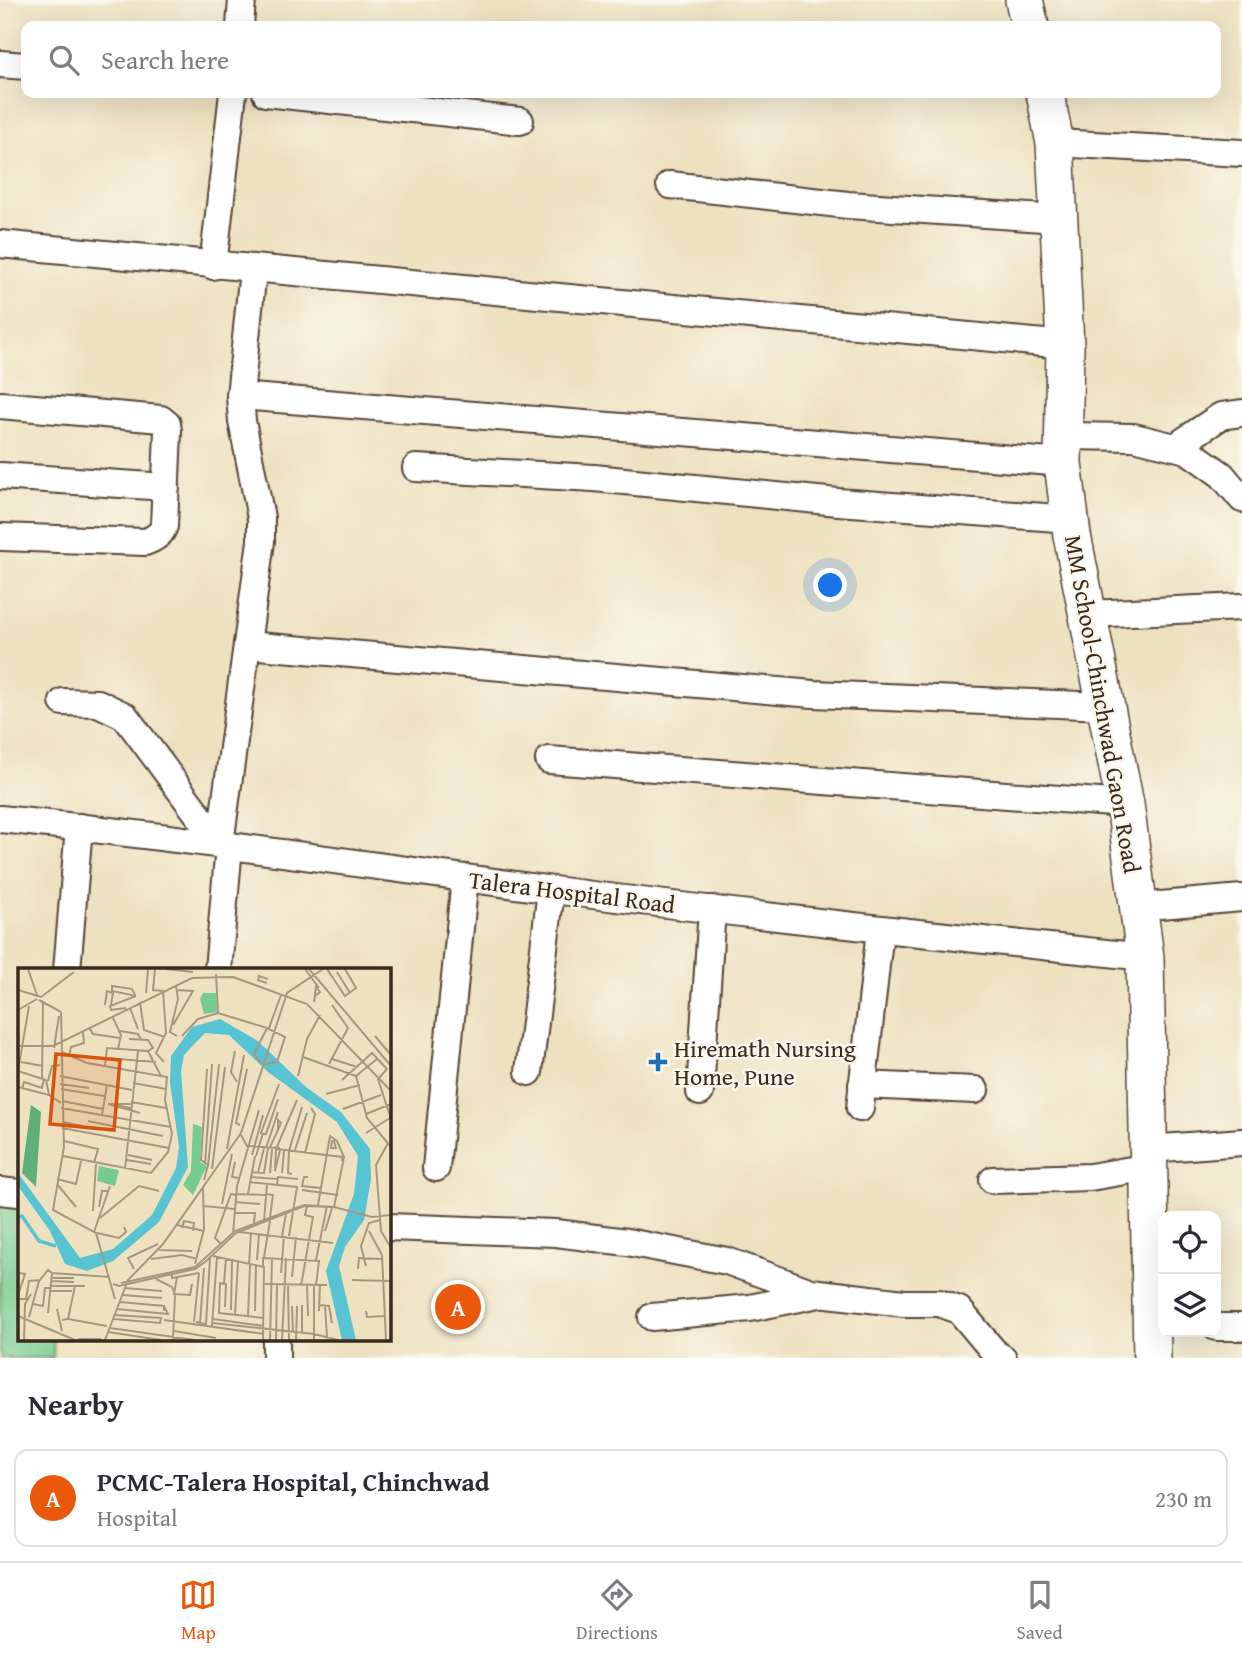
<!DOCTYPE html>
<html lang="en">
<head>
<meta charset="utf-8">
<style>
	body { margin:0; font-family:"Gentium Book Plus",serif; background:#f2f2f3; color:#2b2b33 }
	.controls { position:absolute; right:21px; bottom:21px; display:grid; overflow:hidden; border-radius:14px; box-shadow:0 7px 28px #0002 }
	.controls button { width:63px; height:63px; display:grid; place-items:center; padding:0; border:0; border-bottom:2px solid #e1e1e2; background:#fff; color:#2b2b33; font:35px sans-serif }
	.you { position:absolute; left:831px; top:586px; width:24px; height:24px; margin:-18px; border:5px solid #fff; border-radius:50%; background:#1a73e8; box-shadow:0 0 0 10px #1a73e833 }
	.badge { display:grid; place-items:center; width:46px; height:46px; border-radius:50%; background:#ea580c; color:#fff; font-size:23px; font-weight:700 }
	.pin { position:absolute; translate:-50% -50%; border:4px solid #fff; box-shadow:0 2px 7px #0006 }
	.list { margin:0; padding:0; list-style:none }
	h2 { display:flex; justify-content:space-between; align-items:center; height:91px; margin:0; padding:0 28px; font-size:30px }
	h2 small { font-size:23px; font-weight:400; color:#7c7c81 }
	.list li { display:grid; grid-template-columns:46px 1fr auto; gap:21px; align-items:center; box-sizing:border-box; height:98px; margin:0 14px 14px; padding:0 14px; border:2px solid #e1e1e2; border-radius:14px }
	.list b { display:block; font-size:26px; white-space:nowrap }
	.list p { margin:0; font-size:23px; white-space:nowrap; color:#7c7c81 }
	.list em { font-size:23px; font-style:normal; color:#7c7c81 }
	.icon { flex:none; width:38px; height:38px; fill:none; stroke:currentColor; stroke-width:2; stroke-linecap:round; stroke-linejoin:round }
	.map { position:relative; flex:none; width:1242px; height:1358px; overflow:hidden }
	.search { position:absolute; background:#fff; box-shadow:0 7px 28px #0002; left:21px; right:21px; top:21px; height:77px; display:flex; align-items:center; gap:18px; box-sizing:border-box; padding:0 24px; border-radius:14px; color:#7c7c81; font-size:26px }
	.sheet { height:203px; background:#fff }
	nav { display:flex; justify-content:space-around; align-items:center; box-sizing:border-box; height:98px; border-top:2px solid #e1e1e2; background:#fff; font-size:19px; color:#7c7c81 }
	nav a { display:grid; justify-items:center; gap:4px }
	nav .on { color:#ea580c }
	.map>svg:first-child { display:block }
</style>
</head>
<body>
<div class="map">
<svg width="1242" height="1358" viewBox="0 0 1242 1358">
	<rect width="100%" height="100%" fill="#fbf7ec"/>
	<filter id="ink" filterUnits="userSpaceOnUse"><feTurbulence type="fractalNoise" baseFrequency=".0143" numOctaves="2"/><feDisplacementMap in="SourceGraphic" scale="14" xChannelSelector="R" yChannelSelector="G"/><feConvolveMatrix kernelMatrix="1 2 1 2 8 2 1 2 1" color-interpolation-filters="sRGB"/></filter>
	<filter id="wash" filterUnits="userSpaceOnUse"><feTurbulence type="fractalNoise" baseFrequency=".00686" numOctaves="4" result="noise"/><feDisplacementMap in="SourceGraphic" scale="28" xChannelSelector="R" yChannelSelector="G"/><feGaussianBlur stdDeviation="1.57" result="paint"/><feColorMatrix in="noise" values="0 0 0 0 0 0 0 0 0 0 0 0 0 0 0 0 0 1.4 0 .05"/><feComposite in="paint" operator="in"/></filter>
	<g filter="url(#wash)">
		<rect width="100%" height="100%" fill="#ede1c0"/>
		<path fill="#76cb8e" stroke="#587a56" stroke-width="2" d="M 0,1191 L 19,1193 L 19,1339 L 54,1339 L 53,1358 L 0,1358 Z"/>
	</g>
	<g filter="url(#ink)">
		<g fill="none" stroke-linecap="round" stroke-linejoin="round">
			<g stroke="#564536" stroke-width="30">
				<g id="minor">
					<path d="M 240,26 L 242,0"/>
					<path d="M 0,64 L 26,66"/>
					<path d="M 266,93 L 520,121"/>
					<path d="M 1055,143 L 1242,153"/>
					<path d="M 670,185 L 848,205 L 1059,219"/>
					<path d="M 0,244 L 1065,345"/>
					<path d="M 213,266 L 233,93"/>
					<path d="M 240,396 L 1063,463"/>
					<path d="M 0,405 L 161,419 L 167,424 L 168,431 L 164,526 C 161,535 154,539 145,542 L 0,537"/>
					<path d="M 1064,436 L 1134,437 L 1187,450 L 1222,475 L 1242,499"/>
					<path d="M 1175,447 L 1221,416 L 1242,413"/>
					<path d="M 416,468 L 594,478 L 838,502 L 1071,519"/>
					<path d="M 0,476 L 166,487"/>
					<path d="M 1088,614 L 1242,607"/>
					<path d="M 247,645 L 813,694 L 1106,706"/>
					<path d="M 63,702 L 98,703 L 125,716 L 220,844"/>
					<path d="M 549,760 L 1125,804"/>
					<path d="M 0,819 C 183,837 364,865 546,889 C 745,915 945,936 1145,957"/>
					<path d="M 220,844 L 261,541 L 261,518 L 242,421 L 240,396 L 253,270"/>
					<path d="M 1137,907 L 1242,898"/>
					<path d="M 67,970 L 79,827"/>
					<path d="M 218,970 L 229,846"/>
					<path d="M 529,1072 L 551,890"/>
					<path d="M 862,1085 L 975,1090"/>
					<path d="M 700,1092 L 712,909"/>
					<path d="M 860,1108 L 880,930"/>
					<path d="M 1149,1149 L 1242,1142"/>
					<path d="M 436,1168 L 465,878"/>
					<path d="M 993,1180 L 1090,1177 L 1149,1167"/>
					<path d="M 0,1191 L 19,1193"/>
					<path d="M 388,1227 L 556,1233 L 627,1242 L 727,1261 L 811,1292 L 904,1303 L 939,1303 L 959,1310 L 996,1354 L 1003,1358"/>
					<path d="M 652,1317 L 750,1308 L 819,1294"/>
					<path d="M 1216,1327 L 1242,1327"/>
					<path d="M 276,1358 L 276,1339"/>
				</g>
			</g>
			<g stroke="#564536" stroke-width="40">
				<g id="secondary">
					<path d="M 1024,0 L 1030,26"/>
					<path d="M 1045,93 L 1055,143 L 1065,345 L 1063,463 L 1072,535 L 1125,804 L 1145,957 L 1152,1358"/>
				</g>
			</g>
			<use href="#minor" stroke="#fff" stroke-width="26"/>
			<use href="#secondary" stroke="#fff" stroke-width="37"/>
		</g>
	</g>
	<path fill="#1f6fb2" stroke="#fbf7ec" stroke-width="2.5" d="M654.5 1051.5h7v7h7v7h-7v7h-7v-7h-7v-7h7z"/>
	<g text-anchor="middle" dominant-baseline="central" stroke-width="5" stroke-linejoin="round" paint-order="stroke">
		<g font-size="24" fill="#3b2a1e" stroke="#fbf7ec">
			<text transform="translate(1103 704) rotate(80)">MM School-Chinchwad Gaon Road</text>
			<text transform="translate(572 892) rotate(7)">Talera Hospital Road</text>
		</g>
		<g font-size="24" fill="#3b2a1e" stroke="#fbf7ec" text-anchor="start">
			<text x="674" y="1048">Hiremath Nursing<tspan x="674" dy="28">Home, Pune</tspan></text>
		</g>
	</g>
	<g transform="translate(18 968)">
		<rect width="373" height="373" fill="#ede1c0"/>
		<path d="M 185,25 L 198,25 L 199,44 L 186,46 L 182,31 ZM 175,156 L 184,159 L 182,194 L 189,198 L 175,227 L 165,217 L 173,203 ZM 81,198 L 101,202 L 97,218 L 79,213 Z" fill="#76cb8e"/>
		<path d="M 13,137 L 23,144 L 18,219 L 4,205 Z" fill="#60af79"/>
		<path d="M 202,51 L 240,73 L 288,119 L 323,144 L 352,181 L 353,211 L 346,252 L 327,279 L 321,298 L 338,372 L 324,372 L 308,303 L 336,226 L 340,188 L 319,154 L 250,104 L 211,67 L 187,65 L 166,87 L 163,103 L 170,199 L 141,254 L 95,293 L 69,303 L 47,296 L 32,263 L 0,218 L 0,205 L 62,290 L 95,281 L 134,247 L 158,200 L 161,179 L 152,115 L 153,88 L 174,59 Z" fill="#58c3d2"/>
		<path fill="none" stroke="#58c3d2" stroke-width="3.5" d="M 0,249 L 4,248 L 21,273 L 38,278"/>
		<path fill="none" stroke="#a6987f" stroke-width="2" d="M 10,1 L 19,27M 137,1 L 135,22 L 145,23 L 148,65 L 138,85 L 146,94M 148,1 L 175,4M 287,1 L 301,20M 291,1 L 373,98M 309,1 L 327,28 L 338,20 L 327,1M 319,4 L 332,25M 198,6 L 200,45M 249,15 L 240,12 L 241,8 L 250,11M 158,18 L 160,31 L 152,64 L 159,68M 0,22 L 23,29 L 56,4M 128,25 L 130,1M 117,27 L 114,21 L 94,18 L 94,23 L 118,28M 21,32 L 43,44M 122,34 L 126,62 L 147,69M 296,34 L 298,19 L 302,24 L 297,28M 87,37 L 89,23 L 95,25 L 93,37M 108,40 L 93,42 L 92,38 L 118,28M 112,40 L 120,61M 0,42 L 19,31M 43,44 L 46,179 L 35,242 L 78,265 L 97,331M 95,50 L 103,67 L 100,81M 155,57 L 175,23 L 159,22M 251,60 L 263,27M 72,61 L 75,66 L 102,70M 102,63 L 120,66 L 123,72M 164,68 L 180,51 L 200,45 L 249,60M 357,68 L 373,87M 111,71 L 130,72 L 135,80 L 130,83M 0,78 L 35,78M 35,78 L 174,10 L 215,9 L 289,36 L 373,123M 36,80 L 41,48M 217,83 L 213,104 L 219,114M 44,84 L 69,95 L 149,109 L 147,132 L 154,166 L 150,184 L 133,205 L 45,188M 51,88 L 53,79 L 66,75 L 65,64M 285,89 L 338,108 L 349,150 L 373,179M 88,90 L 138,94M 314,91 L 339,99M 3,94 L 25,98M 243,95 L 236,86 L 249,60 L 267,69 L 259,94 L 246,96M 311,96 L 330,60 L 314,37M 87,98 L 89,80 L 130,83 L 143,108M 0,103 L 11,38M 0,103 L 28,112 L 31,127M 42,108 L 114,122M 280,108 L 289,71 L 302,47M 338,108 L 359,91M 24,110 L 25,35M 324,112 L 354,85 L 369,101 L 360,111 L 373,151M 30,113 L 34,98 L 42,97M 115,115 L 148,121M 42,116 L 71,120M 0,119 L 31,127 L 43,135M 4,121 L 6,114 L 24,120 L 26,110M 43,121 L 86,128M 308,126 L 342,117M 44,133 L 85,141M 113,134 L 148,140M 90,136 L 122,145M 90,136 L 113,136M 91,136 L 113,140M 43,140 L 153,159M 325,141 L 363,127M 348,146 L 373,136M 84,147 L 89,117M 70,153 L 145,168M 44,154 L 65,158M 222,157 L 218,155 L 229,101M 44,160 L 151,180M 242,165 L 248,166 L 260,131M 243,165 L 261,116M 348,165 L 372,150M 223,167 L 229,178 L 262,180M 46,173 L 80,181 L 76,195M 314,173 L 316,173 L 318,180 L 313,180 ZM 370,175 L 358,197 L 363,263 L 373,280M 248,180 L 260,144M 252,180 L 252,179 L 260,162 L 263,155 L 260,152 L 260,162M 209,181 L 226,87M 259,181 L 324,189 L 324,193M 262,182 L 257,203 L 258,181 L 279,132M 277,182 L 289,145M 287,185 L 297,146 L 293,140M 110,187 L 134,192M 234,187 L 245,147M 238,188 L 245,165M 109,192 L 133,196M 217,194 L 214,209 L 221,210M 187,196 L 194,96M 190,197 L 201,96M 107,201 L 120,83M 194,201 L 207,99M 233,204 L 246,205 L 250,180M 240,205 L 246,180M 252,205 L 254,181M 264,205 L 266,183M 274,206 L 270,205 L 271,183 L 284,139M 232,209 L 260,211M 290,209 L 286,209 L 284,218 L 303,220M 39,211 L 58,216 L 63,193M 186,212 L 190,197 L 183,192 L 189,101M 231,214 L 279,219 L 271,268M 39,216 L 58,239M 259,217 L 260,209 L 280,211M 284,222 L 320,227M 218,226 L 248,227M 230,226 L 237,188M 248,226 L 255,227 L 252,249M 217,234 L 242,236M 204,236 L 214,186M 300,237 L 312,168 L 319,173 L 326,189 L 316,239 L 354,249 L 373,247M 186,238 L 217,241M 81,239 L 84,223 L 90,223M 75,243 L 78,196M 217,245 L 237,245 L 236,255M 82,250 L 121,218 L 141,223M 246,253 L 249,216M 159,257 L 186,263M 164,260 L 166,253 L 176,255 L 175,263M 307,263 L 314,240M 351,263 L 364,287M 76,264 L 92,218M 222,264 L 315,275M 79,265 L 101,270 L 108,264 L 106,259M 215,266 L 219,218 L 241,142M 264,268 L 268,246M 203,276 L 197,270 L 213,226 L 218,227M 141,282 L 174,283M 364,287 L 368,372M 195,288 L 246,299 L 245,372M 246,289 L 252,253M 133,291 L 164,287 L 179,291M 239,292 L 241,266M 298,292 L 309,238M 177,296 L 186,261 L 185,220M 231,297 L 233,265M 245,298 L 245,290 L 301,293 L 298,317M 348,298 L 343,278 L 351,255 L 362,252M 116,301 L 110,290 L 140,276M 340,301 L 341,290 L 364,291M 34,305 L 92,309M 263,305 L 266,268M 154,306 L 154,310 L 181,305M 159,309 L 156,326 L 172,327 L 174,316M 274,309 L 278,269M 33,310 L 56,310M 138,311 L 154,319 L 157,327 L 155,372M 334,312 L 373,313M 33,313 L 56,314M 201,315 L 208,316 L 207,339M 202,315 L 201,345 L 246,350M 206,315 L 208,291M 95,316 L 101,318 L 177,301 L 187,294 L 218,265 L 286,238 L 316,239 L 286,237 L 217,263 L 177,299 L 103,315M 247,316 L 309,317M 289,317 L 290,348M 296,317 L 296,366 L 320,372M 32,318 L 67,318M 270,318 L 271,372M 283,318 L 295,249 L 287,247 L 289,238M 106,320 L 144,323M 32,323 L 54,323M 0,327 L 7,306 L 1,305M 104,327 L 144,330M 0,331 L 8,331 L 11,313 L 22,312M 102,334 L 146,338 L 146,343M 15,336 L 25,338 L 27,320 L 32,320M 301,337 L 311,338 L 314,355M 274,338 L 275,364M 307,338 L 309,369M 39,341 L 44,363M 99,341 L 150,346 L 146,338M 213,342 L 214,293M 237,343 L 238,297M 301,343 L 302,317M 348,343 L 349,349 L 366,348M 217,347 L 220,294M 0,348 L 57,372M 230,348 L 232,297M 11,349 L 21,313 L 30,302 L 34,305 L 30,345M 50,351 L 89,358M 96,351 L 142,355 L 143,350 L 97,347M 195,351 L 246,358M 44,352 L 50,351 L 57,318M 146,352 L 246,366M 176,354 L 181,305M 178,354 L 188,356 L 192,290M 182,355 L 186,300M 195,355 L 296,366 L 296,372M 194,358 L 199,289M 92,360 L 177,372M 156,363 L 198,370M 90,364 L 143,372M 284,365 L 284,337M 60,371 L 83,371M 6,372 L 7,336 L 13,326M 87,372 L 110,312 L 145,276 L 223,165 L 269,25 L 305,1M 252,372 L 254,290M 258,372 L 259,317M 264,372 L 268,290M 278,372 L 279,338"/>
		<path fill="#d7540e" fill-opacity="0.15" stroke="#d7540e" stroke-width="3.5" d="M 38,86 L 102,92 L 96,162 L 32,156 Z"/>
		<rect width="373" height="373" fill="none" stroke="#3b2a1e" stroke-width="3.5"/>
	</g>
</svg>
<div class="controls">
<button><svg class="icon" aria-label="locate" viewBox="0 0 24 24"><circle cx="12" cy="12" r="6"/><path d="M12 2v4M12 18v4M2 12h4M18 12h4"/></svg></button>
<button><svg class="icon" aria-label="layers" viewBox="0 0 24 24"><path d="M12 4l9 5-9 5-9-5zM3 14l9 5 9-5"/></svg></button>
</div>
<div class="you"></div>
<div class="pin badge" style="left:458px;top:1307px">A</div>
<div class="search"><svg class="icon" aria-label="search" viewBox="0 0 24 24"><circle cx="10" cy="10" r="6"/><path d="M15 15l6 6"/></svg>Search here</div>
</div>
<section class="sheet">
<h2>Nearby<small></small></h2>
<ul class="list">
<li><span class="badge">A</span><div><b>PCMC-Talera Hospital, Chinchwad</b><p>Hospital</p></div><em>230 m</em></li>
</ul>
</section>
<nav>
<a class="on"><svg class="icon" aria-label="map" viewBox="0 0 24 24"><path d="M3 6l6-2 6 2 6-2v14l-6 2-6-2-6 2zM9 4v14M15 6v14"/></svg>Map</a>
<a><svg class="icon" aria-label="directions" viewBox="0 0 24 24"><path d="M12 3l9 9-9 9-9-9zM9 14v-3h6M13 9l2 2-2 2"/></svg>Directions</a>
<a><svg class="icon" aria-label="saved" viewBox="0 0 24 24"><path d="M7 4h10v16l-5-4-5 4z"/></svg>Saved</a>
</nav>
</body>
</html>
